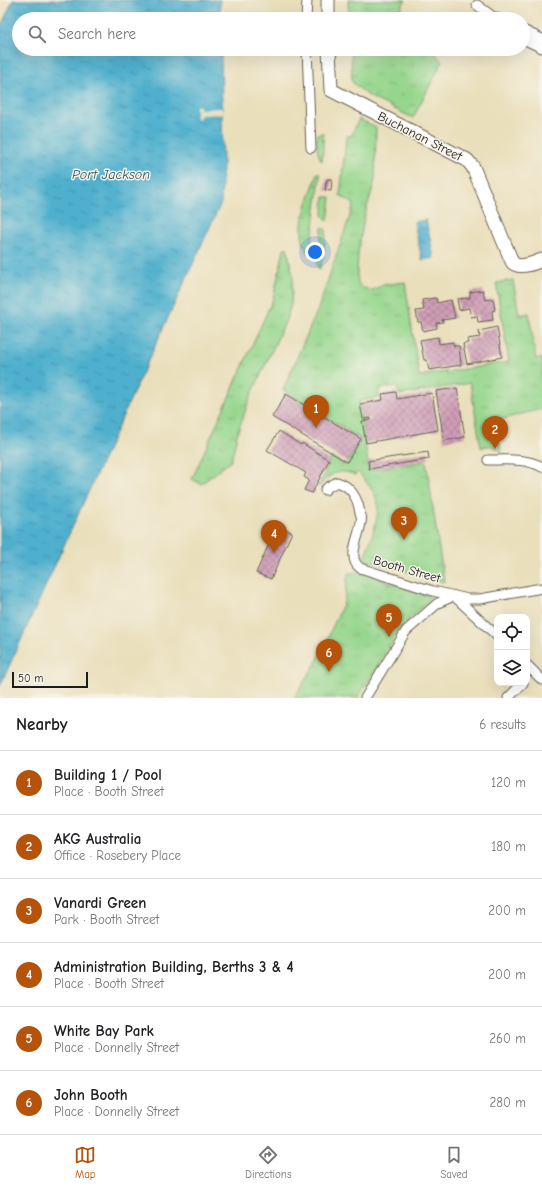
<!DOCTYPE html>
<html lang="en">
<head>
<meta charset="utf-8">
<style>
	body { margin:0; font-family:"Comic Neue",sans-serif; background:#f6f6f6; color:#202124 }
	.controls { position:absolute; right:12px; bottom:12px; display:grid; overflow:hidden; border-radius:8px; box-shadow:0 4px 16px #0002 }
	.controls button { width:36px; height:36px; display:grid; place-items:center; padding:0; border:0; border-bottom:1px solid #e0e0e0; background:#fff; color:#202124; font:20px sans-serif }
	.scale { position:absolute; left:12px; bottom:10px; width:76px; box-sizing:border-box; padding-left:4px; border:2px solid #1c1c1c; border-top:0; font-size:11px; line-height:14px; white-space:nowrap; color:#1c1c1c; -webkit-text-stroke:3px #f7f3e8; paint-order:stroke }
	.you { position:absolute; left:315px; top:252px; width:14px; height:14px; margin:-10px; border:3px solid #fff; border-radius:50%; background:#1a73e8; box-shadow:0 0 0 6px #1a73e833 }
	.badge { display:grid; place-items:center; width:26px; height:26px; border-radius:50%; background:#b45309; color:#fff; font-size:13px; font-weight:700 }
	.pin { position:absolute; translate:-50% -33px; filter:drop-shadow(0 1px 2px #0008) }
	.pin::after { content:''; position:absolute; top:21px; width:14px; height:12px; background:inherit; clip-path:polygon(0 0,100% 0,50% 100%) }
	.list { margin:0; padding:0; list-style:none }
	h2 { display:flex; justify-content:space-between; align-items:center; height:52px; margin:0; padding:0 16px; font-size:17px }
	h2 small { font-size:13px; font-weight:400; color:#757577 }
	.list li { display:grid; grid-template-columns:26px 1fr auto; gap:12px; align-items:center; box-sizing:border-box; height:64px; padding:0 16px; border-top:1px solid #e0e0e0 }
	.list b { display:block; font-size:15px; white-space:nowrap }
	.list p { margin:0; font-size:13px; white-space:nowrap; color:#757577 }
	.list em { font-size:13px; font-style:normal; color:#757577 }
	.icon { flex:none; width:22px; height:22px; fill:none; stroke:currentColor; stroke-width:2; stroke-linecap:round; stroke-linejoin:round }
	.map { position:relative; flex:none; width:542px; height:698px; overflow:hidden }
	.search { position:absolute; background:#fff; box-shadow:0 4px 16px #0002; left:12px; right:12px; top:12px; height:44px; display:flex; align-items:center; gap:10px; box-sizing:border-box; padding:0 14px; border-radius:22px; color:#757577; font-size:15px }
	.sheet { height:436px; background:#fff }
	nav { display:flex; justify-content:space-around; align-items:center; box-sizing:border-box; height:56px; border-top:1px solid #e0e0e0; background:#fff; font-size:11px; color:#757577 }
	nav a { display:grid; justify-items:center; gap:2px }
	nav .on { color:#b45309 }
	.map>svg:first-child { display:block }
</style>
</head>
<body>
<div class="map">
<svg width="542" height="698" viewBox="0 0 542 698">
	<defs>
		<pattern id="grass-tufts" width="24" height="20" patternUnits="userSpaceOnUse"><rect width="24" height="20" fill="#95d68c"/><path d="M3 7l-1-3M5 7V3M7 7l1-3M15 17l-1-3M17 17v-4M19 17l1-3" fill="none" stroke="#80b778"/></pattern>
		<pattern id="water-ripples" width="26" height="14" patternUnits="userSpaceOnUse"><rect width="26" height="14" fill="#4fb0ce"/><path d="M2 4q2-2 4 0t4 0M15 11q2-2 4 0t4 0" fill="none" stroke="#418ea6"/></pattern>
		<pattern id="building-cross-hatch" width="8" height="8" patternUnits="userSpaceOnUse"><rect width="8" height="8" fill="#cf9eb7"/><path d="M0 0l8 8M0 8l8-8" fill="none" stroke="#a78094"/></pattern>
	</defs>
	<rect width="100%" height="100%" fill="#f7f3e8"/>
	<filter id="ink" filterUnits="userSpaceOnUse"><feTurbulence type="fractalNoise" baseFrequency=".025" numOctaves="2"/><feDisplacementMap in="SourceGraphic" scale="8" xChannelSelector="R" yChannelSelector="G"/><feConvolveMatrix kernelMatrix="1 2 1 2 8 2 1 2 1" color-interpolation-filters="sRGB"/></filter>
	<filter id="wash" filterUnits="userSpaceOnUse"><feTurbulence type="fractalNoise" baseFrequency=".012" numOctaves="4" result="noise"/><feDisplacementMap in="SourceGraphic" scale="16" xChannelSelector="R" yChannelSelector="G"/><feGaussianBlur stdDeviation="0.9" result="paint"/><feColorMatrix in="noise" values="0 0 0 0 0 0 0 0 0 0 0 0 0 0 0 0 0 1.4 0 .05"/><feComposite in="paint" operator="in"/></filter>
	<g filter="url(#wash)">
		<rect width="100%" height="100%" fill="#eadfbb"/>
		<g fill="url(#grass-tufts)" stroke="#587954">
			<path d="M 348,0 L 406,0 L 401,7 L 410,19 L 349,19 Z"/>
			<path d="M 351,49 L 432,49 L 442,62 L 413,118 L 370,97 L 352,82 Z"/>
			<path d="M 359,119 L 376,127 L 375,180 L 364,218 L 358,253 L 357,272 L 358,283 L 363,288 L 373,290 L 382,285 L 405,282 L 419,376 L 509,362 L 496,283 L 513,280 L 519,315 L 529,313 L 536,359 L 542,358 L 542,409 L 494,421 L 502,453 C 495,446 490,444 481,448 L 470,383 L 399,395 L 397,386 L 379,389 L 379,398 L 359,401 L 369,470 L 426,461 L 444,582 L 364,559 C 369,544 379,519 378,504 C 376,493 365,480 358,472 L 355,475 C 339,468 329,474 319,487 L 331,457 L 346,465 L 361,439 L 283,390 L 318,309 L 354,204 L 340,195 L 346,139 L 347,136 L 351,136 Z"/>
			<path d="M 323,133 L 323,151 L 322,161 C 316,154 317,142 317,134 Z"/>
			<path d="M 317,173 L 319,173 L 320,177 L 313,233 L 309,253 L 307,252 C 293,225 311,199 317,173 Z"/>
			<path d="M 324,197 L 331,197 L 328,221 L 323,216 Z"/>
			<path d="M 323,227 L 326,230 L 326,233 L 323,257 L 320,269 L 318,268 L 317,263 L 319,253 L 322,228 Z"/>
			<path d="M 287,247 L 293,277 L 291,304 L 286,320 L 250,398 L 238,431 L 231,461 L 201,484 L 192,479 L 273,299 L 284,249 Z"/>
			<path d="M 358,572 L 432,597 L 401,627 L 358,698 L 294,698 L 316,663 L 344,602 L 348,573 Z"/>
		</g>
		<g fill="url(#water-ripples)" stroke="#366675">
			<path d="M 13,0 L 220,0 L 220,19 L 19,19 L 19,49 L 221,49 L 223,164 L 221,203 L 137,385 L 0,686 L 0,28 Z"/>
			<path d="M 426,220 L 434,258 L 422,260 L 414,222 Z"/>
		</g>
		<path fill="#eadfbb" d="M 196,106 L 200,106 L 200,109 L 222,108 L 222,114 L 200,115 L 200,118 L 196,118 Z"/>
		<g id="blocks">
			<g fill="url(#building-cross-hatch)">
				<path d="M 327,179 L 332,179 L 331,191 L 325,190 Z"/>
				<path d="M 483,290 L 485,300 L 493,299 L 495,310 L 492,311 L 493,320 L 478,322 L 477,316 L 471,317 L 469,308 L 459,310 L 457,299 L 470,298 L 470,292 Z"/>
				<path d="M 436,298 L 437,303 L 451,300 L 455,318 L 442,320 L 443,322 L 436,323 L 437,328 L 423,331 L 421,322 L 418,322 L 416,311 L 424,310 L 422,300 Z"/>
				<path d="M 497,327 L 502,357 L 467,364 L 463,344 L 468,343 L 467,339 L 480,337 L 479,331 Z"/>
				<path d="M 438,337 L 439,344 L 453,342 L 454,346 L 459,346 L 461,365 L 429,370 L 427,360 L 424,360 L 420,340 Z"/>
				<path d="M 457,388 L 465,437 L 444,441 L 436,391 Z"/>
				<path d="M 396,392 L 397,399 L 432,393 L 438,430 L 366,443 L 362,421 L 371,420 L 371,418 L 363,419 L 360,404 L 383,400 L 382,394 Z"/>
				<path d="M 286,394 L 361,439 L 347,462 L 272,417 Z"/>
				<path d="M 279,431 L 301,445 L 302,443 L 329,460 L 312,493 L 304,490 L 309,480 L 304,477 L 306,473 L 267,450 Z"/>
				<path d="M 428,452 L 429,459 L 369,469 L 368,461 Z"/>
				<path d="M 277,526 L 292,532 L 271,579 L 256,573 Z"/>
			</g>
		</g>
	</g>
	<g filter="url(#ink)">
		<use href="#blocks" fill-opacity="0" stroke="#646054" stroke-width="1"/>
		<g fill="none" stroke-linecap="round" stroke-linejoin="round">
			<g stroke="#646054" stroke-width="11">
				<g id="street">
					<path d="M 477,5 L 492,16 L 499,19"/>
					<path d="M 306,19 L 307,0"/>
					<path d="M 523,30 L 542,39"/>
					<path d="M 523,39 L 542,48"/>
					<path d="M 307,49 L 311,148"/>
					<path d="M 488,460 C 506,460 526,458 542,467"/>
					<path d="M 325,490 L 328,487 L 337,482 C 351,486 358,499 360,513 C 361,515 362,519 361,522 C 360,535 346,558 360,568 L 433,591 L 468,599 L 480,599 L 542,588"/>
					<path d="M 454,596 L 497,636"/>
					<path d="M 527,665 L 542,680"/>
					<path d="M 365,698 L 406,631 L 438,603 L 454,596"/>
					<path d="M 508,698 L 523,683"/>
				</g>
			</g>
			<g stroke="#646054" stroke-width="15">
				<g id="secondary">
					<path d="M 328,19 L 328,0"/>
					<path d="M 329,49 L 331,90 L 467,160 L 473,167 L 510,257 C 511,259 511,261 513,263 C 519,269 535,263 542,260"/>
				</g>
			</g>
			<use href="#street" stroke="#fff" stroke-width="9"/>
			<use href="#secondary" stroke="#fff" stroke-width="13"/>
		</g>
	</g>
	<g text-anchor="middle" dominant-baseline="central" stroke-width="3" stroke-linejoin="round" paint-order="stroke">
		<g font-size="13" fill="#1c1c1c" stroke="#f7f3e8">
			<text transform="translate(420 136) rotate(27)">Buchanan Street</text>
			<text transform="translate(407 569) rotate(16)">Booth Street</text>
		</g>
		<g font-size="14" font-style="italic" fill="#305763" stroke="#f7f3e8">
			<text x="111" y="174">Port Jackson</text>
		</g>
	</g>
</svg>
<div class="controls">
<button><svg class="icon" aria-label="locate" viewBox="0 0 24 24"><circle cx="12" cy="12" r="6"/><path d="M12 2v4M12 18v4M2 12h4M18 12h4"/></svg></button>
<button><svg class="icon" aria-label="layers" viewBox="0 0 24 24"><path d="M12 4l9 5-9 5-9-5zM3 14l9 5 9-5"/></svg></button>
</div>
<div class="scale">50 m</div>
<div class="you"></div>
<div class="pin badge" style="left:316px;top:428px">1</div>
<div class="pin badge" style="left:495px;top:449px">2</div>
<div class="pin badge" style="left:404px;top:540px">3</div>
<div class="pin badge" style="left:274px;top:553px">4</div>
<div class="pin badge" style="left:389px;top:637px">5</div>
<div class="pin badge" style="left:329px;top:672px">6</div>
<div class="search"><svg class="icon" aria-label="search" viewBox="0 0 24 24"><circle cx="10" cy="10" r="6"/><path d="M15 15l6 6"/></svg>Search here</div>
</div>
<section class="sheet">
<h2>Nearby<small>6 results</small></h2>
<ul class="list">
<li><span class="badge">1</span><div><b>Building 1 / Pool</b><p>Place · Booth Street</p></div><em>120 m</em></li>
<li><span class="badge">2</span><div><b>AKG Australia</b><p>Office · Rosebery Place</p></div><em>180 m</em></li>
<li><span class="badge">3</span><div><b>Vanardi Green</b><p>Park · Booth Street</p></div><em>200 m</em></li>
<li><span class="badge">4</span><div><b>Administration Building, Berths 3 &amp; 4</b><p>Place · Booth Street</p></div><em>200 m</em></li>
<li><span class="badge">5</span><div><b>White Bay Park</b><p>Place · Donnelly Street</p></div><em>260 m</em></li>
<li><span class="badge">6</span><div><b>John Booth</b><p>Place · Donnelly Street</p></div><em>280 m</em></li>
</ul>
</section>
<nav>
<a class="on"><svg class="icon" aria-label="map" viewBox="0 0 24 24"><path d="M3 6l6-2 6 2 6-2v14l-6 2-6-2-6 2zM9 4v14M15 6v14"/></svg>Map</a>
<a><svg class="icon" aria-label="directions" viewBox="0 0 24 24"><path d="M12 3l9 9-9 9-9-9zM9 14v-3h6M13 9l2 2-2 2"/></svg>Directions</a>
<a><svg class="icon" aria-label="saved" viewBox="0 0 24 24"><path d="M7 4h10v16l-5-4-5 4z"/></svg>Saved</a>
</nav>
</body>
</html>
